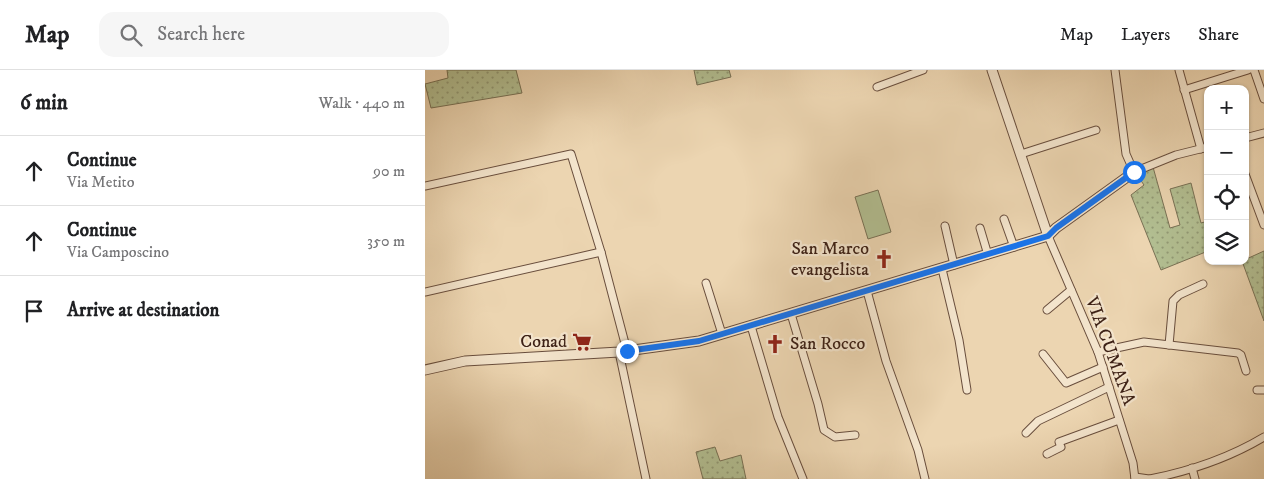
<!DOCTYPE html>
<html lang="en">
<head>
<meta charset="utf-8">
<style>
	body { margin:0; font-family:"IM FELL DW Pica",serif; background:#f6f6f6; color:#202124 }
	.controls { position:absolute; right:15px; top:15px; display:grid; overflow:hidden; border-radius:10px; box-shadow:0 1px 4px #0004 }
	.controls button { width:45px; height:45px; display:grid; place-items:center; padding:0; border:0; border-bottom:1px solid #e0e0e0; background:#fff; color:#202124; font:25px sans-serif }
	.stop { position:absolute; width:15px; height:15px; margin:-11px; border:4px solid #1a73e8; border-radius:50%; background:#fff }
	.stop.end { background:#1a73e8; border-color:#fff; box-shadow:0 1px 5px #0008 }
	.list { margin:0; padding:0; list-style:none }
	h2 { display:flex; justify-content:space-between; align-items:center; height:65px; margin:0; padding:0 20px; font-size:21px }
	h2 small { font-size:16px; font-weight:400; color:#757577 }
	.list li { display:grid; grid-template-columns:32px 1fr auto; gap:15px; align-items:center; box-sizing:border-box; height:70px; padding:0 20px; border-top:1px solid #e0e0e0 }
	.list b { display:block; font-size:19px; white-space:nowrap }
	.list p { margin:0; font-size:16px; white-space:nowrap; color:#757577 }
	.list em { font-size:16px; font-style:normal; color:#757577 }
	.icon { flex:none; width:28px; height:28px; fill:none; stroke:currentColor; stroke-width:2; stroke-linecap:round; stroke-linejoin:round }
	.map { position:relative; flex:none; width:839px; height:409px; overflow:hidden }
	header { display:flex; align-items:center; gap:30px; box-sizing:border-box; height:70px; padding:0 25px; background:#fff; border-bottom:1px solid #e0e0e0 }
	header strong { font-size:24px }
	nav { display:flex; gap:28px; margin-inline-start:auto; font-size:18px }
	.search { width:350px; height:45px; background:#f6f6f6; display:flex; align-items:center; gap:12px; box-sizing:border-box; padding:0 18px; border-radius:15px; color:#757577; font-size:19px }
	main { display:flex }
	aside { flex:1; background:#fff }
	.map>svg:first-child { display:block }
</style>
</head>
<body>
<header>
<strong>Map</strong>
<div class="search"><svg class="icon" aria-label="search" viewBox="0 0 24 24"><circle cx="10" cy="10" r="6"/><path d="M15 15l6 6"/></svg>Search here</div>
<nav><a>Map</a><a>Layers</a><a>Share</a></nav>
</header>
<main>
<aside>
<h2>6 min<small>Walk · 440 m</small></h2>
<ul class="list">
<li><svg class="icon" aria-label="ahead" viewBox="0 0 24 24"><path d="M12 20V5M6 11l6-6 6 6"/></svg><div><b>Continue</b><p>Via Metito</p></div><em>90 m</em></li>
<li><svg class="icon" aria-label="ahead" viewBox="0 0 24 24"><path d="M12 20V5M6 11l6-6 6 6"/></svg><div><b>Continue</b><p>Via Camposcino</p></div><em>350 m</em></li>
<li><svg class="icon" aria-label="arrive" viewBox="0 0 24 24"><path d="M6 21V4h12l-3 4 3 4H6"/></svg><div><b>Arrive at destination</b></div></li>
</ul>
</aside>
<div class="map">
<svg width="839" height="409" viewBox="0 0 839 409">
	<defs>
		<pattern id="grass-dots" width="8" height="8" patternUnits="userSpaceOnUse" patternTransform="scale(1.25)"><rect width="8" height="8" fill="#b2be91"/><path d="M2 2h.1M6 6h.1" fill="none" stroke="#929a75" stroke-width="1.8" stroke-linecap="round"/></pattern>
	</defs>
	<rect width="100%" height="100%" fill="#ecd5b1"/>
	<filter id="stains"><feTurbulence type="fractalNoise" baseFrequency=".004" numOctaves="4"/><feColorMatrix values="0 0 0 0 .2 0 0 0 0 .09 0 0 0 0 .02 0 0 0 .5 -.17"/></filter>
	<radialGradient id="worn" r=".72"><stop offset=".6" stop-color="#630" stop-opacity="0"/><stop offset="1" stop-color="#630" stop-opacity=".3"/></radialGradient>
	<g fill="url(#grass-dots)" stroke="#787054">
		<path d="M 22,0 L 91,0 L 97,23 L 6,38 L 0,14 L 23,8 Z"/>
		<path d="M 269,0 L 304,0 L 306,7 L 272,15 Z"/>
		<path d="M 728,97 L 745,158 L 755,155 L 745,119 L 766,113 L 776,153 L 783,151 L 783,181 L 736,200 L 706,125 L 719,115 L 712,105 Z"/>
		<path d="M 839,181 L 839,251 L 817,191 Z"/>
		<path d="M 290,377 L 295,391 L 316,385 L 321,409 L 278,409 L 271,382 Z"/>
	</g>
	<path fill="#b2be91" stroke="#787054" d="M 453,120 L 466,162 L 443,169 L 430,127 Z"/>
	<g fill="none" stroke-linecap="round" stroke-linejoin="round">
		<g stroke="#694e3d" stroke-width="9">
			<g id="minor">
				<path d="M 690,0 L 701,84 L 709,102 L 751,85 L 783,77"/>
				<path d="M 754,0 L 776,79"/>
				<path d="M 829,0 L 839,29"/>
				<path d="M 452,17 L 498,0"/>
				<path d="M 759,20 L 823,0"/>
				<path d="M 820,68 L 839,63"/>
				<path d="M 596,84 L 671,60"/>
				<path d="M 820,104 L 839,155"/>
				<path d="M 0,116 L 146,84 L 176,182 L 202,281"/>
				<path d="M 579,149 L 589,177"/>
				<path d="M 520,156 L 529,195"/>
				<path d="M 555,158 L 563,185"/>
				<path d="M 623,166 L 673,282 L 708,393 L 710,409"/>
				<path d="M 517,199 L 534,270 L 542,320"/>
				<path d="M 281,213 L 297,264"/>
				<path d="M 442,221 L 461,291 L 493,380 L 500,409"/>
				<path d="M 0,222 L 176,182"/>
				<path d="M 622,240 L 646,220"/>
				<path d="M 366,244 L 393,334 L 399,360 L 410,367 L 430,365"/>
				<path d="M 326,256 L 353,347 L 378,409"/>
				<path d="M 744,275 L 748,231 L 754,225 L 778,214"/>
				<path d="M 194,282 L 221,409"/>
				<path d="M 673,282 L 719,272 L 813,283 L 816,285 L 821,301"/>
				<path d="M 618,284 L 641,313 L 678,297"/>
				<path d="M 832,320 L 839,320"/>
				<path d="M 601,363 L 613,351 L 684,317"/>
				<path d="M 622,384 L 636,377 L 634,372 L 694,350"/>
				<path d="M 767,398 L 770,409"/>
				<path d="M 710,407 L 724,409"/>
				<path d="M 725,409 C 765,401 804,388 839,367"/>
			</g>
		</g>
		<g stroke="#694e3d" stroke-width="11">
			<g id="tertiary">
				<path d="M 567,0 L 623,166"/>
				<path d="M 0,300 L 40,291 L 194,282 L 274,271 L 623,166 L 631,158 L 709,102"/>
			</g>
		</g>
		<use href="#minor" stroke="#f3e4cc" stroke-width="7"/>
		<use href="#tertiary" stroke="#f3e4cc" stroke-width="9"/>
	</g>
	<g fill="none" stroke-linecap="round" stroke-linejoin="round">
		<path stroke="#1a73e8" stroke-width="6" d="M 202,281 L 274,271 L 623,166 L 631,158 L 709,102"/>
	</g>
	<defs>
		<g id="church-bare" transform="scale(1.5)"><path d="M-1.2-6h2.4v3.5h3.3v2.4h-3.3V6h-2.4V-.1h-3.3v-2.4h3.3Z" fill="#8f2418" stroke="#f3e4cc" stroke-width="2.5" paint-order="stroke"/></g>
		<g id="supermarket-bare" transform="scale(1.5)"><path d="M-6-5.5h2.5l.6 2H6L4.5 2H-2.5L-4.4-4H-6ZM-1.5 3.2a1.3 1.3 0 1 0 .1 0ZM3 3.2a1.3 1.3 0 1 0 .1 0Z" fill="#8f2418" stroke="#f3e4cc" stroke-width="2.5" paint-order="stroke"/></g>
	</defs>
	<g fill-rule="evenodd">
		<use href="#church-bare" x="459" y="189"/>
		<use href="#supermarket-bare" x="157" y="272"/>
		<use href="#church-bare" x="350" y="274"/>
	</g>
	<g text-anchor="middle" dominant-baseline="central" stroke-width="4.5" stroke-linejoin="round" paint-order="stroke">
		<g font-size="18" fill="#3d2116" stroke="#f3e4cc" text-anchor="end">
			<text x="444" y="179">San Marco<tspan x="444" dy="21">evangelista</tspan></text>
			<text x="142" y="272">Conad</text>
			<text x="365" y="274" text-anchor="start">San Rocco</text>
		</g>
		<g font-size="18" fill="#3d2116" stroke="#f3e4cc">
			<text transform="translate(685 281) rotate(70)">VIA CUMANA</text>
		</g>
	</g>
	<rect width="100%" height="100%" filter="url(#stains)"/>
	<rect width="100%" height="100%" fill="url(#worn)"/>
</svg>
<div class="controls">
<button>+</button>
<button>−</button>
<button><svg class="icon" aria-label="locate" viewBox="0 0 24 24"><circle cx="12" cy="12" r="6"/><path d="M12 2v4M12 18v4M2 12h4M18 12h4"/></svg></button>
<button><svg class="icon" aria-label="layers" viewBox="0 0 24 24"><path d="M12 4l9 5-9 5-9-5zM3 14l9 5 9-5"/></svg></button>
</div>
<div class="stop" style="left:709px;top:102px"></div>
<div class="stop end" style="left:202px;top:281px"></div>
</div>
</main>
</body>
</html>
